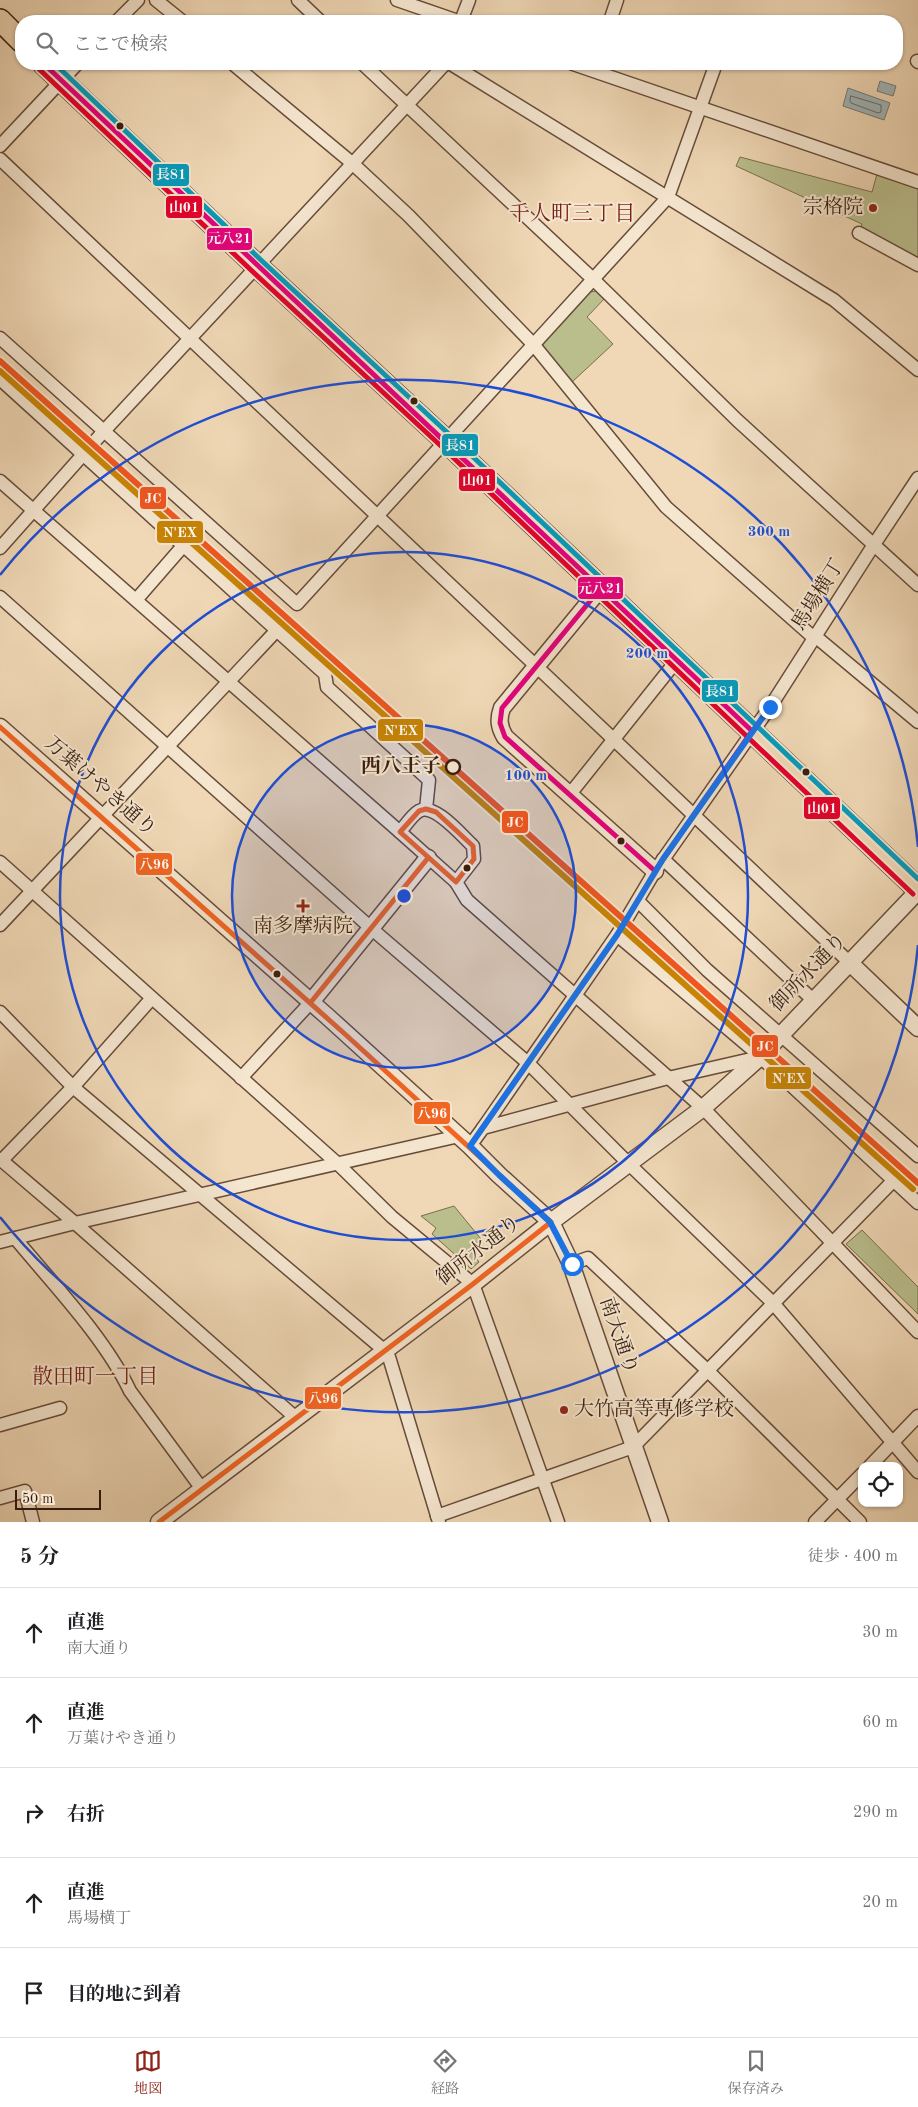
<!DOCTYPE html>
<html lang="ja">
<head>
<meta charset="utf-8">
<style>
	body { margin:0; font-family:"Old Standard TT","Noto Serif JP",serif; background:#f6f6f6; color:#202124 }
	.controls { position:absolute; right:15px; bottom:15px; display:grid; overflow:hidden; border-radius:10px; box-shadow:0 1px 4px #0004 }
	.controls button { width:45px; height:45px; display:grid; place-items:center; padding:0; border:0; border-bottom:1px solid #e0e0e0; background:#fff; color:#202124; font:25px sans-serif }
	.scale { position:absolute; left:15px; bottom:12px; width:86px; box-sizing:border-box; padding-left:5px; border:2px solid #391e10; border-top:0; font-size:14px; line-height:18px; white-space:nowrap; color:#391e10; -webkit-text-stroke:4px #f5e6d0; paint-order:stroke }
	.stop { position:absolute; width:15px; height:15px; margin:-11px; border:4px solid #1a73e8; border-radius:50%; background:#fff }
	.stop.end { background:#1a73e8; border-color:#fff; box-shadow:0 1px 5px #0008 }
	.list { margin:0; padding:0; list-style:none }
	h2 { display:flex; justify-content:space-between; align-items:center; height:65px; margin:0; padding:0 20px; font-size:21px }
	h2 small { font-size:16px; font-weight:400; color:#757577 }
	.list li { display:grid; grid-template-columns:32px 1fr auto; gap:15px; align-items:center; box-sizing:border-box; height:90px; padding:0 20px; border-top:1px solid #e0e0e0 }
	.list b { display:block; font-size:19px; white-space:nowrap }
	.list p { margin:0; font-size:16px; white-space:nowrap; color:#757577 }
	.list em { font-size:16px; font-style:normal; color:#757577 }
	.icon { flex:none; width:28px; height:28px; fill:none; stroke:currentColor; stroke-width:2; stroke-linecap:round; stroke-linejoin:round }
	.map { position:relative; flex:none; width:918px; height:1522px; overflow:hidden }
	.search { position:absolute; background:#fff; box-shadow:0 1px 4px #0004; left:15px; right:15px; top:15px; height:55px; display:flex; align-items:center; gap:12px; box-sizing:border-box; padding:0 18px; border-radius:20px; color:#757577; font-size:19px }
	.sheet { height:515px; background:#fff }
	nav { display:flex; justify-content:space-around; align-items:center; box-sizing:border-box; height:70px; border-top:1px solid #e0e0e0; background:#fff; font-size:14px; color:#757577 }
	nav a { display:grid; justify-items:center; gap:2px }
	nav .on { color:#8f2418 }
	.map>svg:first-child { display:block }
</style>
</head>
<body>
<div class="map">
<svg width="918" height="1522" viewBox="0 0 918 1522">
	<rect width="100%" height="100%" fill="#f0d8b6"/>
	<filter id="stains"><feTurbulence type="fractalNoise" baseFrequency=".004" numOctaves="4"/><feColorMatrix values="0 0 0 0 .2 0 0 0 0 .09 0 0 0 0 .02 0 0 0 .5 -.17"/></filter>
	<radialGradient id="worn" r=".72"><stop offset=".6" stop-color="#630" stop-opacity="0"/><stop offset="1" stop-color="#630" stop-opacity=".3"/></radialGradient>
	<g fill="#babe8d" stroke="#7a6e4e">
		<path d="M 740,157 L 872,192 L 877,174 L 918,188 L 918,265 L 859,233 L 862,224 L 736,166 Z"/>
		<path d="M 598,291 L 605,298 L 587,317 L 613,344 L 571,383 L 539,343 L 588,292 Z"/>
		<path d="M 454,1206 L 481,1239 L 469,1249 L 479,1262 L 471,1269 L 432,1234 L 436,1228 L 421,1216 Z"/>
		<path d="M 862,1230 L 918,1287 L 918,1314 L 846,1244 Z"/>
	</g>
	<g fill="#a0b6ba" stroke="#777976">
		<path d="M 880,81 L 896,86 L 893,96 L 877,91 Z"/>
		<path d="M 848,88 L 890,103 L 884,120 L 843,106 Z"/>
	</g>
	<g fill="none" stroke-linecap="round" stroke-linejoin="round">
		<path stroke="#6c6a65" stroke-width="1" d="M 851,96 L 881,105 L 881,112 L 878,113 L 851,103 L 850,101 Z"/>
		<g stroke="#674c3a" stroke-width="15">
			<g id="minor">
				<path d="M 156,0 L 182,21"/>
				<path d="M 298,0 L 320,21"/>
				<path d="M 397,0 L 458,21"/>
				<path d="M 117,21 L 138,0"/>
				<path d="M 461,21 L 469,0"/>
				<path d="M 610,21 L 617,0"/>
				<path d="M 917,61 L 918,62"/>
				<path d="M 233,64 L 352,163 L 409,216 L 533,344 L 666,507 L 814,638"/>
				<path d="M 363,64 L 594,280 L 737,420 L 918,585"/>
				<path d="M 451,64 L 834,300 L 918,370"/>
				<path d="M 573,64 L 918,182"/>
				<path d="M 0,146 L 77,64"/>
				<path d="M 0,159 L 849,962"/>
				<path d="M 859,233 L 918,265"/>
				<path d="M 0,338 L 297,604 L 668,197 L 714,69"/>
				<path d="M 0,379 L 325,674 L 327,687 L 429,780 L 426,809"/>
				<path d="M 0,481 L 400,832 L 456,882 L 467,900 L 703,1108 L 918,1332"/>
				<path d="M 0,548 L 104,431 L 445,64"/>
				<path d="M 0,597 L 380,936 L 528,1063 L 629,1164 L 773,1303 L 918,1472"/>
				<path d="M 136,600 L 183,546"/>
				<path d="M 815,636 L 918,722"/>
				<path d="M 570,794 L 677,660"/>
				<path d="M 400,832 C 405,826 412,815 419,811 C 434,802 462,836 473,846 L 474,859 L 456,882"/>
				<path d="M 663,859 L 813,1000"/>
				<path d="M 0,862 L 338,1164 L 392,1217 L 473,1284 L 558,1522"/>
				<path d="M 638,901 L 707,970 L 918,1156"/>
				<path d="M 0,925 L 277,630"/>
				<path d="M 617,935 L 753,1050 L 918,1203"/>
				<path d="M 0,1012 L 73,1087 L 385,1351 L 389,1357 L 439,1522"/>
				<path d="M 241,1078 L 311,1002"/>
				<path d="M 483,1128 L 617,935 L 655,871 L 770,707 L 873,546 L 918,478"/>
				<path d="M 470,1146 L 483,1128 L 668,1078 L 760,1057"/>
				<path d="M 0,1159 L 75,1223 L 296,1418"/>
				<path d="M 1,1161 L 73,1087 L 152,998"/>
				<path d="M 15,1238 C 53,1284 105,1338 130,1391 L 202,1489"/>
				<path d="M 0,1242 L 75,1223 L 459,1136"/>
				<path d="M 571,1264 L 588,1258 L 707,1370 L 860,1522"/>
				<path d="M 0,1425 L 60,1408"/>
				<path d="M 870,1466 L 918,1416"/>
				<path d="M 0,1498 L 25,1491 L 33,1522"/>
				<path d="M 437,1516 L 633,1447 L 893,1181"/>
				<path d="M 815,1522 L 862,1474"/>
			</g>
		</g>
		<g stroke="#674c3a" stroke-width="19">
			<g id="tertiary">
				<path d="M 600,589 L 502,708 C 498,719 499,727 505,737 L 655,871"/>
				<path d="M 0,727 L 328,1017 L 470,1146 L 499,1175 L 551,1222 L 571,1264 L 660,1522"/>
				<path d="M 849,962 L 918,1028"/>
				<path d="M 311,1002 L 428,858"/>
				<path d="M 159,1522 L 473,1284 L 551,1222 L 703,1108 L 760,1057 L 918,891"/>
			</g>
		</g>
		<g stroke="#391e10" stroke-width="24">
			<g id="trunk">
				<path d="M 0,20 L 21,41"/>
				<path d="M 44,64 L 257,266 L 446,441 L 918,889"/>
			</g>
		</g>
		<use href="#minor" stroke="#f5e6d0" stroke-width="12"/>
		<use href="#tertiary" stroke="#f5e6d0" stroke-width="16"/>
		<use href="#trunk" stroke="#f0d8b6" stroke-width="21"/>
		<g stroke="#f5e6d0" stroke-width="9">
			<g id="bus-1">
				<path d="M 0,727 L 346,1035 L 551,1222 L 473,1284 L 159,1522"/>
				<path d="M 426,809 L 436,812 L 473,846 L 474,859 L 456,882 L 400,832 L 419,811 Z"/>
				<path d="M 311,1002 L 428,858"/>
			</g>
		</g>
		<g stroke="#f5e6d0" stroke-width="9">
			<path id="bus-2" d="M 44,64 L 752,731 L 655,871 L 505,737 L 500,723 L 502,708 L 600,589"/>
		</g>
		<g stroke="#f5e6d0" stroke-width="9">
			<path id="bus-3" d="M 39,69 L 252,271 L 441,446 L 913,894"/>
		</g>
		<g stroke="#f5e6d0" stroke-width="9">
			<path id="bus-4" d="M 55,64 L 262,261 L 451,436 L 918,879"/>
		</g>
		<use href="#bus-1" stroke="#f26522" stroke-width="5"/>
		<use href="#bus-2" stroke="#e5007d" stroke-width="5"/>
		<use href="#bus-3" stroke="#e4002b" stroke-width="5"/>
		<use href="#bus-4" stroke="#069bbb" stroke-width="5"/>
		<g stroke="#f5e6d0" stroke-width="10">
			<path id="rail-1" d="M 0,361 L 918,1183"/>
		</g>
		<g stroke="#f5e6d0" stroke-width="10">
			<path id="rail-2" d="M 0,371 L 913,1189"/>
		</g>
		<use href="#rail-1" stroke="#f15620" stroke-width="6"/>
		<use href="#rail-2" stroke="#c88404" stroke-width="6"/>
	</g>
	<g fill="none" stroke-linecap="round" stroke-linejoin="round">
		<path stroke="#1a73e8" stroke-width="6" d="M 572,1264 L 550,1222 L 499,1175 L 470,1146 L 617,935 L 663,859 L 770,707"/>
	</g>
	<circle cx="404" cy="896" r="172" fill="#1d4ed8" fill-opacity=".12"/>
	<g fill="none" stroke="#1d4ed8" stroke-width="2.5">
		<circle cx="404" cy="896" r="172"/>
		<circle cx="404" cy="896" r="344"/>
		<path d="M918 945A516 516 0 0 1 0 1217M0 575A516 516 0 0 1 918 847"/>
	</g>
	<g fill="#391e10" stroke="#f5e6d0" stroke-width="2">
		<circle cx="120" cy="126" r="4.5"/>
		<circle cx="414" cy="401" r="4.5"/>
		<circle cx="806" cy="772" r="4.5"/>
		<circle cx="621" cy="841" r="4.5"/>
		<circle cx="467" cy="868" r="4.5"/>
		<circle cx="277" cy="974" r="4.5"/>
	</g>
	<g fill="#8f2418" stroke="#f5e6d0" stroke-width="2">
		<circle cx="873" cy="208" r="5"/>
		<path d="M300.5 898.5h5v5h5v5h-5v5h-5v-5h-5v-5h5z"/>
		<circle cx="564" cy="1410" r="5"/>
	</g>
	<circle fill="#f5e6d0" stroke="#391e10" stroke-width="2.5" cx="453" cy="767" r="7"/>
	<g text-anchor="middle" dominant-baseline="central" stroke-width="4" stroke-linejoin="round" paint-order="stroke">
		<g font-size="20" fill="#391e10" stroke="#f5e6d0" text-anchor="end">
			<text x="863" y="208">宗格院</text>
			<text x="303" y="927" text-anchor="middle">南多摩病院</text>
			<text x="574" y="1410" text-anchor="start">大竹高等専修学校</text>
		</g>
		<g font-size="20" fill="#391e10" stroke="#f5e6d0">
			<text transform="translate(819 595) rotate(-58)">馬場横丁</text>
			<text transform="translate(100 787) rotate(41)">万葉けやき通り</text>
			<text transform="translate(809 973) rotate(-46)">御所水通り</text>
			<text transform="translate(479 1251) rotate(-38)">御所水通り</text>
			<text transform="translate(618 1336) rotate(71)">南大通り</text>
		</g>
		<g font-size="20" font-weight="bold" fill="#391e10" stroke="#f5e6d0" text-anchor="end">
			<text x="441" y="767">西八王子</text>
		</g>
		<g font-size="21" fill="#7a1f14" stroke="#f5e6d0">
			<text x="572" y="214">千人町三丁目</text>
			<text x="95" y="1377">散田町一丁目</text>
		</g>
	</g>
	<circle cx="404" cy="896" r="8" fill="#1d4ed8" stroke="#f5e6d0" stroke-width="2.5"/>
	<g font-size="15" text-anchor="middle" font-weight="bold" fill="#1d4ed8" stroke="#f5e6d0" stroke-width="4" stroke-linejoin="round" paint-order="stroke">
		<text x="769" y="536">300 m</text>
		<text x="647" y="658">200 m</text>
		<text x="526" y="780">100 m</text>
	</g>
	<g stroke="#f5e6d0" stroke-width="2">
		<rect x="152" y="163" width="38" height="24" rx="5" fill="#069bbb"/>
		<rect x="165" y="195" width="38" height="24" rx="5" fill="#e4002b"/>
		<rect x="206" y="227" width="47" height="24" rx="5" fill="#e5007d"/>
		<rect x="441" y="433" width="38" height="24" rx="5" fill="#069bbb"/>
		<rect x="458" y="468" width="38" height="24" rx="5" fill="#e4002b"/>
		<rect x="139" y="486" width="28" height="24" rx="5" fill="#f15620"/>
		<rect x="156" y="520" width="48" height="24" rx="5" fill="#c88404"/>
		<rect x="577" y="576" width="47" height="24" rx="5" fill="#e5007d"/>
		<rect x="701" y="679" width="38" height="24" rx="5" fill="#069bbb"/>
		<rect x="377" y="718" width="47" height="24" rx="5" fill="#c88404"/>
		<rect x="803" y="796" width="38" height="24" rx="5" fill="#e4002b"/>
		<rect x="501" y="810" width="28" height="24" rx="5" fill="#f15620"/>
		<rect x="135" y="852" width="38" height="24" rx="5" fill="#f26522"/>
		<rect x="751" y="1034" width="28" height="24" rx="5" fill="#f15620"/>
		<rect x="765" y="1066" width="47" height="24" rx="5" fill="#c88404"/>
		<rect x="413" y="1101" width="38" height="24" rx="5" fill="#f26522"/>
		<rect x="304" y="1386" width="38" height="24" rx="5" fill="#f26522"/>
	</g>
	<g font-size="14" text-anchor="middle" font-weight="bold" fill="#fff">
		<text x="171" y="179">長81</text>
		<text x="184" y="212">山01</text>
		<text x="229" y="243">元八21</text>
		<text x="460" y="450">長81</text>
		<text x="477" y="485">山01</text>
		<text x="153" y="503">JC</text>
		<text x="180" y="537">N'EX</text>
		<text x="600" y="593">元八21</text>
		<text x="720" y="696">長81</text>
		<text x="401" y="735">N'EX</text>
		<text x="822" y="813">山01</text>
		<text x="515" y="827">JC</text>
		<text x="154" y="869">八96</text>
		<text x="765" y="1051">JC</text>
		<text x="789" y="1083">N'EX</text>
		<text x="432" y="1118">八96</text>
		<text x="323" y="1403">八96</text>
	</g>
	<rect width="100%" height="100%" filter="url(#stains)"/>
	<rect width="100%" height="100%" fill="url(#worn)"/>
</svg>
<div class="controls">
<button><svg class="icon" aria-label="locate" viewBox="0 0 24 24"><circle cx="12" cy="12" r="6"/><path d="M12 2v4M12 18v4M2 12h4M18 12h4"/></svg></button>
</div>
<div class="scale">50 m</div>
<div class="stop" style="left:572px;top:1264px"></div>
<div class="stop end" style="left:770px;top:707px"></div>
<div class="search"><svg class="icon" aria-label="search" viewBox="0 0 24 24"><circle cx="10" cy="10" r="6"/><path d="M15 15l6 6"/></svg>ここで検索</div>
</div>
<section class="sheet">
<h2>5 分<small>徒歩 · 400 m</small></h2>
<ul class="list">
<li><svg class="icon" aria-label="ahead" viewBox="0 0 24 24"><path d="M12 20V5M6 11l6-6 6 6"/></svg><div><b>直進</b><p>南大通り</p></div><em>30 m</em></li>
<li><svg class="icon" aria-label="ahead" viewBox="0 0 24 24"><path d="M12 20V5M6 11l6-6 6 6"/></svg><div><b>直進</b><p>万葉けやき通り</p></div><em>60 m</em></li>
<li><svg class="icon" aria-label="right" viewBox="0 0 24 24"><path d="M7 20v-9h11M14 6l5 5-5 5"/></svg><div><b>右折</b></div><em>290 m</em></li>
<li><svg class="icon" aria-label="ahead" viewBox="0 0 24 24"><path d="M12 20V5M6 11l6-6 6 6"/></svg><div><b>直進</b><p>馬場横丁</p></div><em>20 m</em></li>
<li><svg class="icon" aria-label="arrive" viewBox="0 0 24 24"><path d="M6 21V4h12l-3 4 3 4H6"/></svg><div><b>目的地に到着</b></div></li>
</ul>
</section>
<nav>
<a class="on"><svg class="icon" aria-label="map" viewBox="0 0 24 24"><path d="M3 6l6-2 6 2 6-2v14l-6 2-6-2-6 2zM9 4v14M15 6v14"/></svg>地図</a>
<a><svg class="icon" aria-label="directions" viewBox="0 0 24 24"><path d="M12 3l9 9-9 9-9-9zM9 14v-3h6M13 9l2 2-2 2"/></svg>経路</a>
<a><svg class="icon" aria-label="saved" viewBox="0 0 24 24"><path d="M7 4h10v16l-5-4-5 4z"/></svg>保存済み</a>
</nav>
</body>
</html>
